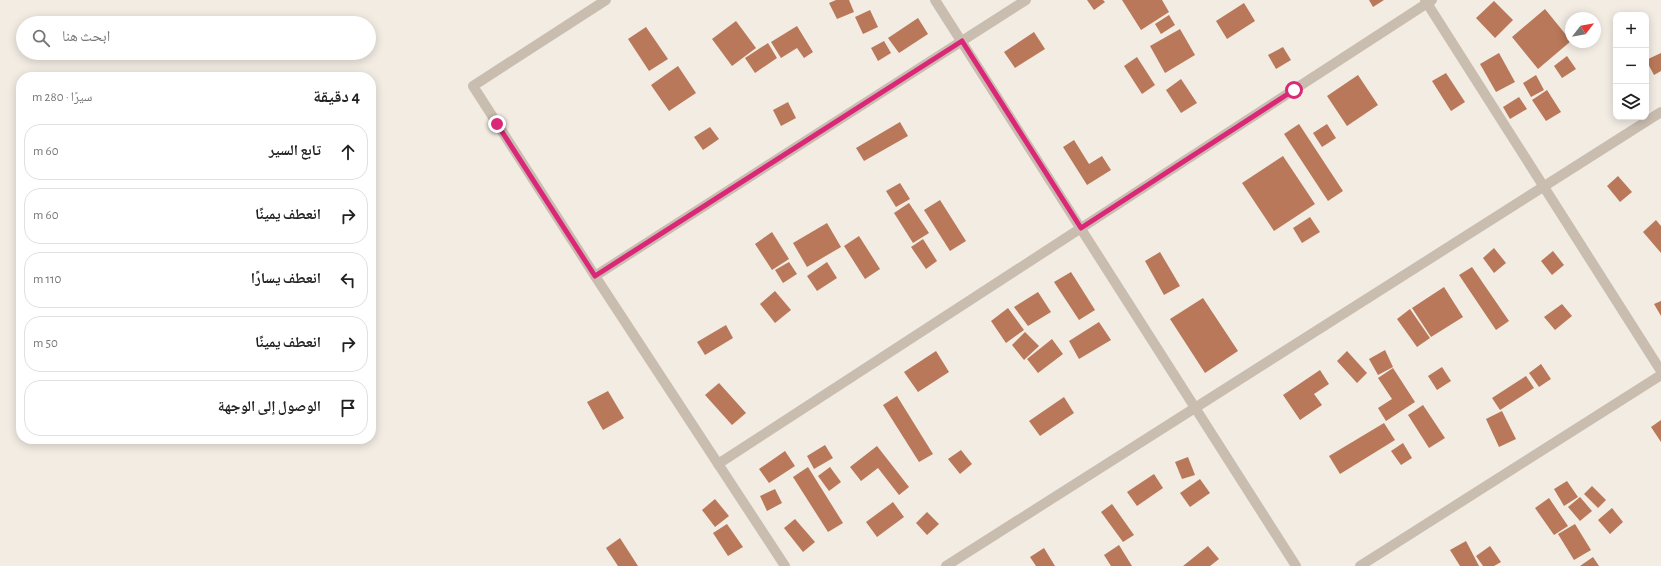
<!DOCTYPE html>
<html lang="ar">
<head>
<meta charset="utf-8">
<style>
	body { margin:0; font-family:"Alegreya Sans","Noto Naskh Arabic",sans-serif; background:#f2f2f2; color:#222; direction:rtl }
	.controls { position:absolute; right:12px; top:12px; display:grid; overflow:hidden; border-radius:8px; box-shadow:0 2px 10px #0003 }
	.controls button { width:36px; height:36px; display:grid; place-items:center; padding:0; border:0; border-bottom:1px solid #e0e0e0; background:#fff; color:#222; font:20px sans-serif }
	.compass { position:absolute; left:1565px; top:12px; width:36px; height:36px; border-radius:50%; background:#fff; box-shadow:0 2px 10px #0003; rotate:59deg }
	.stop { position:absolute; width:12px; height:12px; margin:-9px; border:3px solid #db2777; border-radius:50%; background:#fff }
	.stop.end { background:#db2777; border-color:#fff; box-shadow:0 1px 4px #0008 }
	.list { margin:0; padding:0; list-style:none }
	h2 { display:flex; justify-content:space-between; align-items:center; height:52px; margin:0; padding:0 16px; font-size:17px }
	h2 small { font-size:13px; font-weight:400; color:#767676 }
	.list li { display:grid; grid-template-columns:26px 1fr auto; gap:12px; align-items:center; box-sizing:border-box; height:56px; margin:0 8px 8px; padding:0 8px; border:1px solid #e0e0e0; border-radius:16px }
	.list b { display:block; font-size:15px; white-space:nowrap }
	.list em { font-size:13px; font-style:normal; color:#767676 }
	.icon { flex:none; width:22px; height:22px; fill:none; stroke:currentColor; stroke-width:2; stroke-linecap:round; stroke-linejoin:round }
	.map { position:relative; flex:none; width:1661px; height:566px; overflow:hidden; direction:ltr }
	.search { position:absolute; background:#fff; box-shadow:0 2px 10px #0003; left:16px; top:16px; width:360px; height:44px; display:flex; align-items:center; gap:10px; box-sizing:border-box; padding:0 14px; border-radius:22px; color:#767676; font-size:15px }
	.panel { position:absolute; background:#fff; box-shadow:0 2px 10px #0003; left:16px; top:72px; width:360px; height:372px; border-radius:16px; direction:rtl }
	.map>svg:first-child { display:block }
</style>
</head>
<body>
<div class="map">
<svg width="1661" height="566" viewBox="0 0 1661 566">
	<rect width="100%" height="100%" fill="#f2ece3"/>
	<g fill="#b9785a">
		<path d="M 836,0 L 849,0 L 854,12 L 837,19 L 829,3 Z"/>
		<path d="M 1087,0 L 1103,0 L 1105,2 L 1094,10 Z"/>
		<path d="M 1122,0 L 1162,0 L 1169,12 L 1141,30 Z"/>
		<path d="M 1369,0 L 1384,0 L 1373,7 Z"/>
		<path d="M 1494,1 L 1513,20 L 1495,38 L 1476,18 Z"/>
		<path d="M 1244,3 L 1255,21 L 1227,39 L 1216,21 Z"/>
		<path d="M 1545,9 L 1571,41 L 1538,69 L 1512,37 Z"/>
		<path d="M 870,10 L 878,27 L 863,34 L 855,17 Z"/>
		<path d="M 1169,15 L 1175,25 L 1161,34 L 1155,24 Z"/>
		<path d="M 918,18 L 928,34 L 899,53 L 888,38 Z"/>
		<path d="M 736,21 L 756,48 L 732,66 L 712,39 Z"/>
		<path d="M 797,26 L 813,52 L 804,58 L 797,48 L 781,58 L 771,42 Z"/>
		<path d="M 646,27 L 668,59 L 649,71 L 628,39 Z"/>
		<path d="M 1180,29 L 1195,55 L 1165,73 L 1150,46 Z"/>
		<path d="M 1034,32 L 1045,49 L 1015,68 L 1004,52 Z"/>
		<path d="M 884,41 L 891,53 L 878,61 L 871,48 Z"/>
		<path d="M 768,43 L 777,58 L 755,73 L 745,58 Z"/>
		<path d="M 1283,47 L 1291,60 L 1276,69 L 1268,55 Z"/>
		<path d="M 1499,53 L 1515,82 L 1496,92 L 1480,64 Z"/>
		<path d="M 1661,53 L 1661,71 L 1654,75 L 1646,60 Z"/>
		<path d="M 1567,56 L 1576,69 L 1562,78 L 1554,66 Z"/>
		<path d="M 1137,57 L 1155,85 L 1142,94 L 1124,66 Z"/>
		<path d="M 678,66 L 696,93 L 669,111 L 651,85 Z"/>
		<path d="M 1446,73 L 1465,102 L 1451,111 L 1432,81 Z"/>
		<path d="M 1358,75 L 1378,105 L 1347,126 L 1327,96 Z"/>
		<path d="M 1536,75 L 1544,90 L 1531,97 L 1523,83 Z"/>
		<path d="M 1181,79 L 1197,103 L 1181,113 L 1166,90 Z"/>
		<path d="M 1547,90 L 1561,112 L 1546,121 L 1532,100 Z"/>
		<path d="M 1519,97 L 1527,109 L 1510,119 L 1503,107 Z"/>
		<path d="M 788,102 L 796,118 L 781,126 L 773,110 Z"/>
		<path d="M 900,122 L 908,136 L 864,161 L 856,148 Z"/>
		<path d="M 1299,124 L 1343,191 L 1328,201 L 1284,134 Z"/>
		<path d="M 1327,124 L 1336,138 L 1322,147 L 1313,133 Z"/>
		<path d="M 710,127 L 719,139 L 703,150 L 694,137 Z"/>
		<path d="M 1074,140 L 1089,164 L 1102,156 L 1111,170 L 1087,185 L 1063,147 Z"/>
		<path d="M 1283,156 L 1315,204 L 1274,231 L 1242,183 Z"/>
		<path d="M 1618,176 L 1632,192 L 1620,202 L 1607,186 Z"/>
		<path d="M 900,183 L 910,199 L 896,207 L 886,191 Z"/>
		<path d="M 940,200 L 966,241 L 950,251 L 924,210 Z"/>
		<path d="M 909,203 L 929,233 L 913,243 L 894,213 Z"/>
		<path d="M 1310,217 L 1320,232 L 1302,243 L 1293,228 Z"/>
		<path d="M 1656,220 L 1661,226 L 1661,253 L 1643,232 Z"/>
		<path d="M 827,223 L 841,247 L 807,267 L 793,243 Z"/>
		<path d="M 772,232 L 789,259 L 772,270 L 755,244 Z"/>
		<path d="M 859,236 L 880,269 L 865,279 L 844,246 Z"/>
		<path d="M 923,239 L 937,261 L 926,269 L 911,247 Z"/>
		<path d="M 1494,248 L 1506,263 L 1494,273 L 1483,258 Z"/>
		<path d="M 1553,251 L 1564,265 L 1552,275 L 1541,261 Z"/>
		<path d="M 1160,252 L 1180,286 L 1164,295 L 1145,261 Z"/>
		<path d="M 789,262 L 797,274 L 783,283 L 775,270 Z"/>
		<path d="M 827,262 L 837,278 L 817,291 L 807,276 Z"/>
		<path d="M 1472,267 L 1509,321 L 1496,330 L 1459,275 Z"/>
		<path d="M 1071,272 L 1095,310 L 1079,320 L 1054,282 Z"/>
		<path d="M 1444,287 L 1463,317 L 1431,337 L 1412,308 Z"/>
		<path d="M 775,291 L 791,310 L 775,323 L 760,304 Z"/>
		<path d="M 1038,292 L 1051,312 L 1028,326 L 1014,307 Z"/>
		<path d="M 1203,298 L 1238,351 L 1205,373 L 1170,319 Z"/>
		<path d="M 1661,301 L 1661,316 L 1654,304 Z"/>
		<path d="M 1562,304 L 1572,316 L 1555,330 L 1544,317 Z"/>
		<path d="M 1008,308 L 1024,330 L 1006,343 L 991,321 Z"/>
		<path d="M 1410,309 L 1430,338 L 1417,347 L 1397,319 Z"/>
		<path d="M 1099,322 L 1111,340 L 1079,359 L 1069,341 Z"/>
		<path d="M 726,325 L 733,338 L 705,355 L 697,342 Z"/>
		<path d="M 1025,332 L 1039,346 L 1024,360 L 1012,345 Z"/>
		<path d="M 1052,339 L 1063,354 L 1038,373 L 1027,359 Z"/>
		<path d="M 1385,350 L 1393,367 L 1378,375 L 1369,359 Z"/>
		<path d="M 936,351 L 949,372 L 918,392 L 904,372 Z"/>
		<path d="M 1347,351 L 1367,373 L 1357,383 L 1337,361 Z"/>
		<path d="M 1541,364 L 1551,379 L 1539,387 L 1529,373 Z"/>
		<path d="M 1442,367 L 1451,381 L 1437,390 L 1428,376 Z"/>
		<path d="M 1393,368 L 1415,402 L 1386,421 L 1378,408 L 1392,399 L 1378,378 Z"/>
		<path d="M 1320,370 L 1329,384 L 1314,394 L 1322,405 L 1300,420 L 1283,395 Z"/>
		<path d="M 1526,376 L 1534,388 L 1500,410 L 1492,398 Z"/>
		<path d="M 719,383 L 746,413 L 732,425 L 705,395 Z"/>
		<path d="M 608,391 L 624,418 L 603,430 L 587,402 Z"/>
		<path d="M 897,396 L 933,454 L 919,462 L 883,405 Z"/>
		<path d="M 1064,397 L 1074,413 L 1040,436 L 1029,421 Z"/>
		<path d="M 1423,405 L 1445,438 L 1429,448 L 1408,415 Z"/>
		<path d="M 1502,411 L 1516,439 L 1499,447 L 1486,419 Z"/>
		<path d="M 1661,420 L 1661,442 L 1651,427 Z"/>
		<path d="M 1384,423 L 1395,440 L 1340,474 L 1329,456 Z"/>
		<path d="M 1403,443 L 1412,458 L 1401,465 L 1391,451 Z"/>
		<path d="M 825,445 L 833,458 L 814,469 L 807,456 Z"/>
		<path d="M 877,446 L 909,487 L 899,495 L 878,468 L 861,481 L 850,467 Z"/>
		<path d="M 961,450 L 972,464 L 960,474 L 948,459 Z"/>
		<path d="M 785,451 L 795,466 L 769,483 L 759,469 Z"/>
		<path d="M 1188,457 L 1195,475 L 1182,479 L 1175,462 Z"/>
		<path d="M 808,467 L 843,523 L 828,532 L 793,477 Z"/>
		<path d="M 830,467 L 841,482 L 829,491 L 818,476 Z"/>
		<path d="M 1154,474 L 1163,488 L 1137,506 L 1127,492 Z"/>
		<path d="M 1200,479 L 1210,493 L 1190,507 L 1180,493 Z"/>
		<path d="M 1567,481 L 1578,497 L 1564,506 L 1554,489 Z"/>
		<path d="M 1592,486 L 1606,500 L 1598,508 L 1584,494 Z"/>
		<path d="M 775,489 L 782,503 L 767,511 L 760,496 Z"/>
		<path d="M 1580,497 L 1592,511 L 1580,521 L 1568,507 Z"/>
		<path d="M 1549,498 L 1568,526 L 1554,535 L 1535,508 Z"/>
		<path d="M 715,499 L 729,516 L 715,527 L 702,510 Z"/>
		<path d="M 893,502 L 904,517 L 877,537 L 866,522 Z"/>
		<path d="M 1112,504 L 1134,535 L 1123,542 L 1101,512 Z"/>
		<path d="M 1612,508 L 1623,522 L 1610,534 L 1598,520 Z"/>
		<path d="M 927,512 L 939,524 L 927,535 L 916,523 Z"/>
		<path d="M 795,519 L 815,542 L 803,552 L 784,528 Z"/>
		<path d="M 727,524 L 743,547 L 728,556 L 713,533 Z"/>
		<path d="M 1575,524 L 1591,550 L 1574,560 L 1558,534 Z"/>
		<path d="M 620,538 L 638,566 L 618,566 L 606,548 Z"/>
		<path d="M 1466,541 L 1479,566 L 1460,566 L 1450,550 Z"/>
		<path d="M 1119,545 L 1132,566 L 1111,566 L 1104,555 Z"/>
		<path d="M 1208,546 L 1219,559 L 1210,566 L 1183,566 Z"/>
		<path d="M 1490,546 L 1501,562 L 1494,566 L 1483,566 L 1476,556 Z"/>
		<path d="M 1044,548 L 1055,566 L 1036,566 L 1030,557 Z"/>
		<path d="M 1593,557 L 1599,566 L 1580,566 Z"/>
	</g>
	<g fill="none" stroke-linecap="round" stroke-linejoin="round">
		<g stroke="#c9bdb0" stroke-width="10">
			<path d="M 606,0 L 473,86 L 595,276 L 785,566"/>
			<path d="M 935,0 L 1296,566"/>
			<path d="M 1425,0 L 1661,371"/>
			<path d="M 595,276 L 1026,0"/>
			<path d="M 718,464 L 1432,0"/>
			<path d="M 946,566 L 1661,112"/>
			<path d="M 1360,566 L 1661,375"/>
		</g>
	</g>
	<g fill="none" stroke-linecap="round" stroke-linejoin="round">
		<path stroke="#db2777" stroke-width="5" d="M 497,124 L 595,276 L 962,41 L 1081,228 L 1294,90"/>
	</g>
</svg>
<div class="controls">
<button>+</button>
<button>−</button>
<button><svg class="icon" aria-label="layers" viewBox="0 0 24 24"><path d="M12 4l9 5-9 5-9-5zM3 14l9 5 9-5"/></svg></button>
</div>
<svg class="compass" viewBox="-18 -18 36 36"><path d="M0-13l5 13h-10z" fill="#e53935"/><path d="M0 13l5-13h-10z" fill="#767676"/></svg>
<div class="stop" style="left:1294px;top:90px"></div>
<div class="stop end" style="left:497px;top:124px"></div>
<div class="search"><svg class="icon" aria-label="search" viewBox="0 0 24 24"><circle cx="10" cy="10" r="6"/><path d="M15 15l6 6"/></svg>ابحث هنا</div>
<section class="panel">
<h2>4 دقيقة<small>سيرًا · 280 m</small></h2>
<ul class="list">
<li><svg class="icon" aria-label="ahead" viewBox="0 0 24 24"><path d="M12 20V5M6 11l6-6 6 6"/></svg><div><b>تابع السير</b></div><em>60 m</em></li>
<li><svg class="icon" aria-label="right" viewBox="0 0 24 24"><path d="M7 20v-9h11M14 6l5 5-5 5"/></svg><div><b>انعطف يمينًا</b></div><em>60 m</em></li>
<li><svg class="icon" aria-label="left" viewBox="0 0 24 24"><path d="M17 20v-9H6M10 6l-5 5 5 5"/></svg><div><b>انعطف يسارًا</b></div><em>110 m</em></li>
<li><svg class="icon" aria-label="right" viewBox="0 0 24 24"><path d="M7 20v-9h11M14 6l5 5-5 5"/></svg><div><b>انعطف يمينًا</b></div><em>50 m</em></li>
<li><svg class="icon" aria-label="arrive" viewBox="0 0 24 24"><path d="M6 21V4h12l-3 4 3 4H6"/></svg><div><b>الوصول إلى الوجهة</b></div></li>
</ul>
</section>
</div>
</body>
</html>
